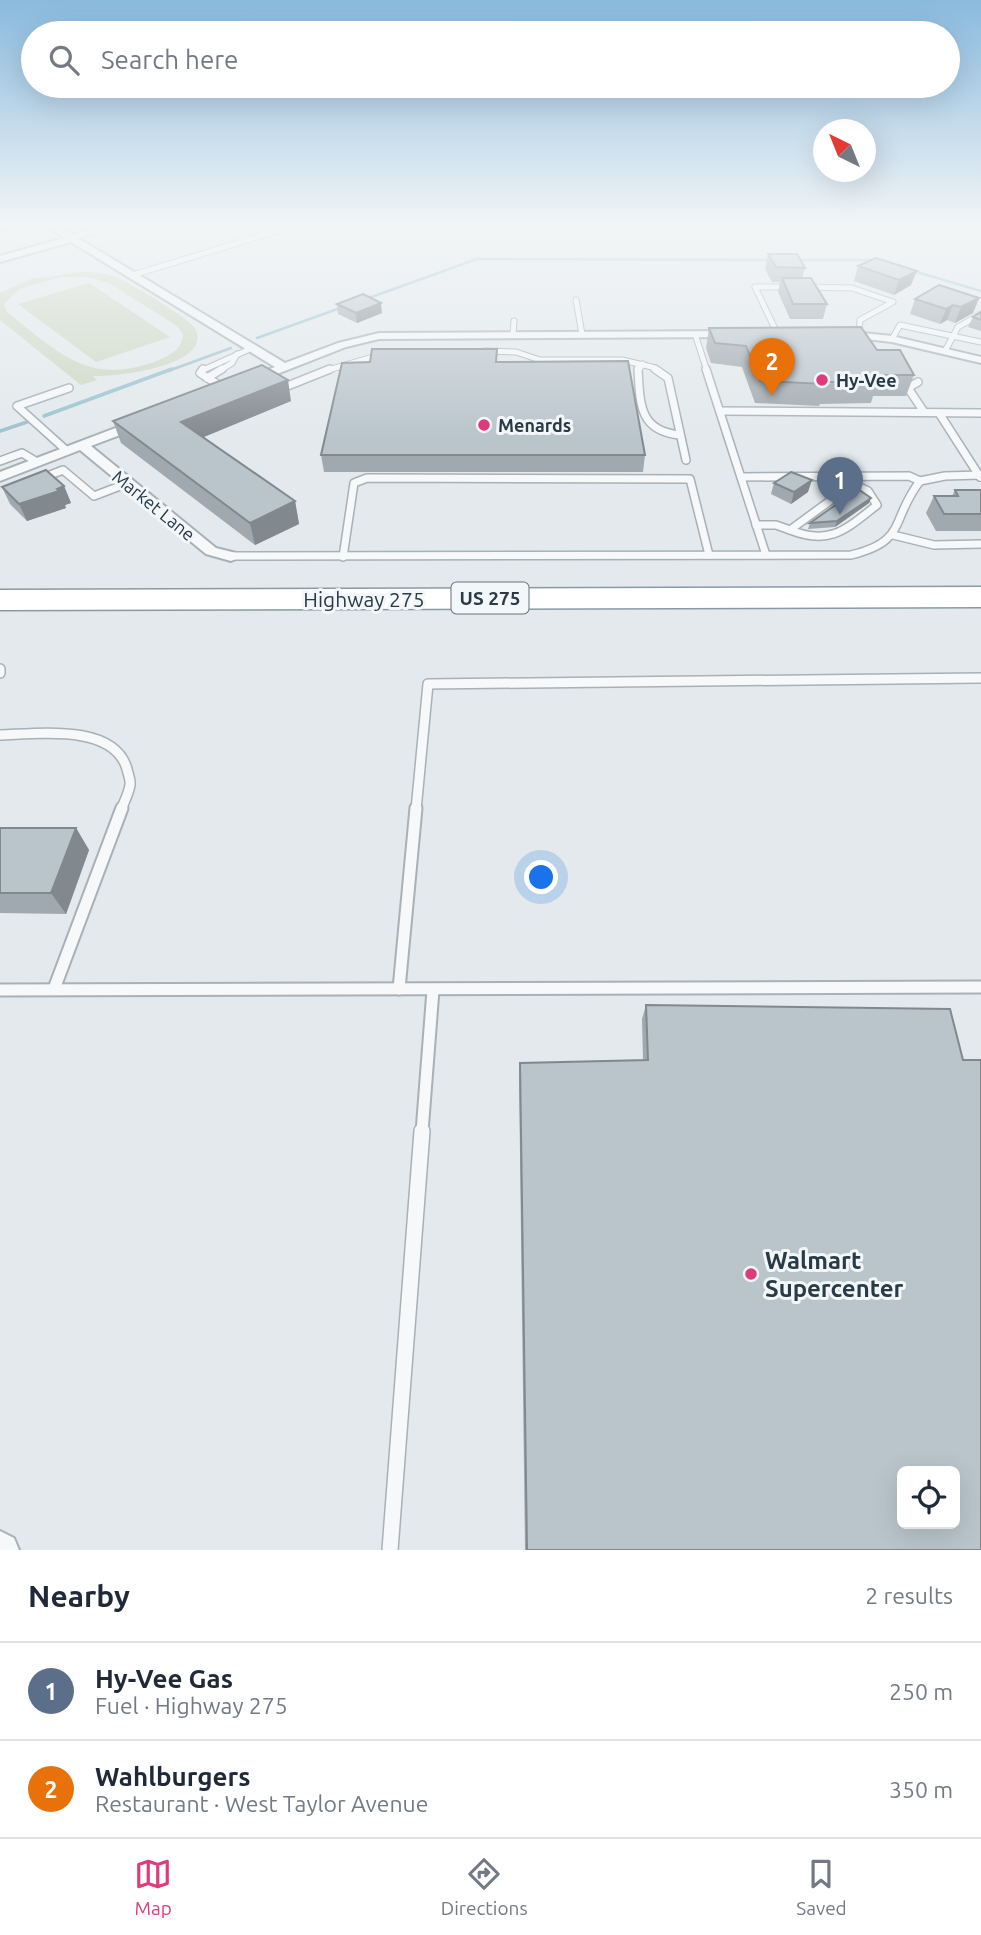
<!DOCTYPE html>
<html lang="en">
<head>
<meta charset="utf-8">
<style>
	body { margin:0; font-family:Ubuntu,sans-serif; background:#f2f2f3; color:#1f2937 }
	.controls { position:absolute; right:21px; bottom:21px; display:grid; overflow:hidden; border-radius:10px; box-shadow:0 7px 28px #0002 }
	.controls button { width:63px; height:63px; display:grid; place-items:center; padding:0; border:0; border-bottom:2px solid #e0e1e3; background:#fff; color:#1f2937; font:35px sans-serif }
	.compass { position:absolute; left:813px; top:119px; width:63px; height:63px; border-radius:50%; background:#fff; box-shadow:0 7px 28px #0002; rotate:317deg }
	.you { position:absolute; left:542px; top:878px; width:24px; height:24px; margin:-18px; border:5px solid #fff; border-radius:50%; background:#1a73e8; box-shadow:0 0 0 10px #1a73e833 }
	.badge { display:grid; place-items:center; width:46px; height:46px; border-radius:50%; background:#de3b7e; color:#fff; font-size:23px; font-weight:700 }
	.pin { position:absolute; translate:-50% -58px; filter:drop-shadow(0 2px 4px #0008) }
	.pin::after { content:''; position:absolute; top:37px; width:24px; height:21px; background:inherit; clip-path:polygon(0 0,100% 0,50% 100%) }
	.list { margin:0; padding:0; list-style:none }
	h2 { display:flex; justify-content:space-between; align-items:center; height:91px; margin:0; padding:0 28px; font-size:30px }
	h2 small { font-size:23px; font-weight:400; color:#747a83 }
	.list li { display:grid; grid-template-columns:46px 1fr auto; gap:21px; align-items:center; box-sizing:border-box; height:98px; padding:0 28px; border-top:2px solid #e0e1e3 }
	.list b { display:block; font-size:26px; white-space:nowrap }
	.list p { margin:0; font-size:23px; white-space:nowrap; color:#747a83 }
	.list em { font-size:23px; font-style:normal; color:#747a83 }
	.icon { flex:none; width:38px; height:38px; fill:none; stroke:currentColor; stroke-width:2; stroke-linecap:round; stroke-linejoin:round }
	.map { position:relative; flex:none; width:981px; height:1550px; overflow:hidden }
	.search { position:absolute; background:#fff; box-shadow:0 7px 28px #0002; left:21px; right:21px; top:21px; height:77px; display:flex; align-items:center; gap:18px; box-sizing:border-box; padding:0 24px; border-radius:38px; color:#747a83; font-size:26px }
	.sheet { height:287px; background:#fff }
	nav { display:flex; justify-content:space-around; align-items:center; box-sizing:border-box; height:98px; border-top:2px solid #e0e1e3; background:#fff; font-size:19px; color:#747a83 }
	nav a { display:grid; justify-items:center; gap:4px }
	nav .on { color:#de3b7e }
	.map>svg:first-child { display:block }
</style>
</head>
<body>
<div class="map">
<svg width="981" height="1550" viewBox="0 0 981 1550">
	<rect width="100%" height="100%" fill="#e3e9ec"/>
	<g fill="#cdd7c3" fill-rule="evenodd">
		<path d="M 83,272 C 93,272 105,273 115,277 C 127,281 193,320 196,330 C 211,367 113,377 93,376 L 97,380 L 81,385 L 0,320 L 0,293 L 31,279 ZM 61,277 L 86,277 L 109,283 L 177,326 L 183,334 C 183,348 171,355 159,360 C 89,388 58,352 7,312 L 4,304 L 19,289 Z"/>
		<path d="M 89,283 L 170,337 L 96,362 L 18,304 Z"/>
	</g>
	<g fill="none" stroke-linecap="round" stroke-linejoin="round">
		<g stroke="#9ac2d0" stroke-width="2.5">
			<path d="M 796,260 L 877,260"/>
			<path d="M 910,270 L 981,291"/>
			<path d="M 366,299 L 477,259 L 772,260"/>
			<path d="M 257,338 L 343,307"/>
			<path d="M 168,371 L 231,348"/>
		</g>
		<g stroke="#9ac2d0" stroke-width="3.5">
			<path d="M 44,416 L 172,369"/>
			<path d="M 0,431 L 27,422"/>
		</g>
		<g stroke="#a7b1b7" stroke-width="7">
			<g id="lane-far4">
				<path d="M 70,238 L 123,223"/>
				<path d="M 133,275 L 303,223"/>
				<path d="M 806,287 L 852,288 L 893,302 L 860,320 L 859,336"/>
				<path d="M 576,300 L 582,334"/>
				<path d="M 777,333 L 755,287 L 791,287"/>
				<path d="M 513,334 L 514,321"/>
				<path d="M 695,334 L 707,371"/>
				<path d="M 892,339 L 900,325 L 981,342"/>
				<path d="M 485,351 L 516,352 L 540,360 L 622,360 L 652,367 L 658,371"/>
				<path d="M 945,351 L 958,327 L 981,314"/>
				<path d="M 201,371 L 252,348"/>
				<path d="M 219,371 L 232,363 L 237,354"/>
				<path d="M 325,371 L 383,354"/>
				<path d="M 638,371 L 643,364"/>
			</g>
		</g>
		<g stroke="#a7b1b7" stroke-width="10">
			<g id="lane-far3">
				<path d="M 203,369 L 200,373 L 225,389"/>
				<path d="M 638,369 C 640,404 639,431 680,435"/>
				<path d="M 655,369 L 668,378 L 686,460"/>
				<path d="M 706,369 L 766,555"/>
				<path d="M 207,378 L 222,369"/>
				<path d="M 918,382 L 908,388 L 924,412"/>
				<path d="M 285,387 L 330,369"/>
				<path d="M 720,411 L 981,413"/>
				<path d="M 939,413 L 980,477"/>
				<path d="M 67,451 L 17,406 L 69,388"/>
				<path d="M 0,461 L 22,453 L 37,462"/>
				<path d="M 741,477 L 909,476 L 920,481"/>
				<path d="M 40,479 L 63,470 L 94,496 L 128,483"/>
				<path d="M 756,525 L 776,525 L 790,530 L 857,481"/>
				<path d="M 790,530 C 831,546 846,529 877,505 L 868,491 L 853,484"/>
				<path d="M 893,535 L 934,545 L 981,544"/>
				<path d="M 231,556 L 851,555 C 908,541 890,520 920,481 L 945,476 L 981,475"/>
				<path d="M 343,557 L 354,483 L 367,478 L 690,479 L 709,555"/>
			</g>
		</g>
		<g stroke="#a7b1b7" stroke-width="12">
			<g id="lane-far2">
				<path d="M 0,669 L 0,673"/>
				<path d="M 0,735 C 36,734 114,723 127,769 C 128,774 131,780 130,785 C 129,793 124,802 121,810"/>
				<path d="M 416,810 L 428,684 L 981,678"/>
			</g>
		</g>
		<g stroke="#a7b1b7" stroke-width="15">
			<g id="lane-far1">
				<path d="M 54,989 L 122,808"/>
				<path d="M 399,989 L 416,808"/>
				<path d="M 0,990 L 981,987"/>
				<path d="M 422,1132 L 433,990"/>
			</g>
		</g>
		<g stroke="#a7b1b7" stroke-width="18">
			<path id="lane" d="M 390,1550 L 422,1131"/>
		</g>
		<g stroke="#a7b1b7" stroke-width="4">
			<g id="street">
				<path d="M 7,223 L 21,223 L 0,231 L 0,225 Z"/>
				<path d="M 42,223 L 53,223 L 285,363 L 338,343 L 379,333 L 733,331 L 739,334 L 733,337 L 379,339 L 346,347 L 249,385 L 245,384 L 245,378 L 275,367 L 71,242 L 0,262 L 0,256 L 64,238 Z"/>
				<path d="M 843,331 L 892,336 L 981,357 L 981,363 L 892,342 L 839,336 L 839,332 Z"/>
				<path d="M 139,419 L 144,420 L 144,426 L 91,446 L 216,548 L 236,553 L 239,556 L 236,559 L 231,561 L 206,554 L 80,450 L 0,481 L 0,472 Z"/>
				<path d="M 0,1531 L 14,1538 L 19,1550 L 0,1550 Z"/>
			</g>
		</g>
		<g stroke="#889ba5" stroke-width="3">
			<path id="highway" d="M 981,587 L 981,607 L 0,610 L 0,590 Z"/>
		</g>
		<use href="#lane-far4" stroke="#f6f8fa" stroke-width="5"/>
		<use href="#lane-far3" stroke="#f6f8fa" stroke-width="7"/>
		<use href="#lane-far2" stroke="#f6f8fa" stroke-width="9"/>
		<use href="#lane-far1" stroke="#f6f8fa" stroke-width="11"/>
		<use href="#lane" stroke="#f6f8fa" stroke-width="15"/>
		<use href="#street" fill="#f6f8fa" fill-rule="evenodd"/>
		<use href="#highway" fill="#fff" fill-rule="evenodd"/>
	</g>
	<g fill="#9fa9af">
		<path d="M 162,223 L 185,223 L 170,228 Z"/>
		<path d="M 768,254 L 805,268 L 802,278 L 827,304 L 823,319 L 790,319 L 778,292 L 780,282 L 772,282 L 765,269 Z"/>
		<path d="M 876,258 L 911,285 L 894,295 L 854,281 L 858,266 Z"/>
		<path d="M 979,298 L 973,313 L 955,323 L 947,320 L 940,324 L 910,314 L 915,299 Z"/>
		<path d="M 337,304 L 382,313 L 357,323 L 338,314 Z"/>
		<path d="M 981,312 L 981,331 L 968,327 L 973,317 Z"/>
		<path d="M 709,328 L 877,350 L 914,375 L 906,396 L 873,396 L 871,403 L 820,404 L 819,406 L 755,403 L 742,367 L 711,363 L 706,348 Z"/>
		<path d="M 497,349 L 497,362 L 645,455 L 643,472 L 324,472 L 321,455 L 370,362 Z"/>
		<path d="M 291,401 L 203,437 L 295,501 L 299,524 L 255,545 L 121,443 L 113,421 Z"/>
		<path d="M 774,483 L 808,492 L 791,504 L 771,494 Z"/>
		<path d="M 64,486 L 71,503 L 65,505 L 66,508 L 27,521 L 10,504 L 2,487 Z"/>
		<path d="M 955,490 L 981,490 L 981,531 L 936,531 L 926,513 L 934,496 L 952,496 Z"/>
		<path d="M 871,498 L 869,503 L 835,527 L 808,529 L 810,523 Z"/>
		<path d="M 0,828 L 76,828 L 89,850 L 66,914 L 0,913 Z"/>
		<path d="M 646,1005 L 981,1550 L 525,1550 L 519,1076 L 520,1063 L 643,1060 L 642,1019 Z"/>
	</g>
	<g fill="#82898e">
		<path d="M 169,223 L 185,223 L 170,228 Z"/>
		<path d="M 917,271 L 911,285 L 894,295 L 899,280 Z"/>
		<path d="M 979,298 L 973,313 L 955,323 L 961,307 Z"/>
		<path d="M 381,303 L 382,313 L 357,323 L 356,313 Z"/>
		<path d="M 953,305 L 947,320 L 940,324 L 946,309 Z"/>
		<path d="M 288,380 L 291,401 L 187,444 L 181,422 Z"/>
		<path d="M 812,480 L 808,492 L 791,504 L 794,492 Z"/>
		<path d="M 64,486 L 71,503 L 65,505 L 66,508 L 27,521 L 19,504 Z"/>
		<path d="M 871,498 L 869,503 L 835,527 L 837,521 Z"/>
		<path d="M 295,501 L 299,524 L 255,545 L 250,523 Z"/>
		<path d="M 76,828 L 89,850 L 66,914 L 51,893 Z"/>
	</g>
	<g fill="#b9c4cb" stroke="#82898e" stroke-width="2" fill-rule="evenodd">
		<path d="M 768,254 L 797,254 L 805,268 L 776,267 Z"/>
		<path d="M 876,258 L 917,271 L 899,280 L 858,266 Z"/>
		<path d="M 782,278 L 811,278 L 827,304 L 793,304 Z"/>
		<path d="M 939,285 L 979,298 L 961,307 L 953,305 L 946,309 L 915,299 Z"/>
		<path d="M 363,294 L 381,303 L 356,313 L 337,304 Z"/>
		<path d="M 981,312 L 981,320 L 973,317 Z"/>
		<path d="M 861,327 L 877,350 L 900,350 L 914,375 L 874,375 L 878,382 L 824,382 L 825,384 L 760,381 L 746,346 L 715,343 L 709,328 Z"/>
		<path d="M 372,349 L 497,349 L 496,362 L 628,361 L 645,455 L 321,455 L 342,363 L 370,362 Z"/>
		<path d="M 262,365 L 288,380 L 181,422 L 295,501 L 250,523 L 113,421 Z"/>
		<path d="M 46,470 L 64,486 L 57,489 L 59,491 L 19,504 L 2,487 Z"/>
		<path d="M 791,472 L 812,480 L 794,492 L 774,483 Z"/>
		<path d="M 858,489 L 871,498 L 837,521 L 810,523 Z"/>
		<path d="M 955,490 L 981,490 L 981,514 L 944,514 L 934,496 L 958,496 Z"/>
		<path d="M 0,828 L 76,828 L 51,893 L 0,893 Z"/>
		<path d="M 646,1005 L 950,1009 L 963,1060 L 981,1060 L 981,1550 L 527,1550 L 520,1063 L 648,1060 ZM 902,1471 L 955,1471 L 955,1524 L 902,1524 Z"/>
	</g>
	<linearGradient id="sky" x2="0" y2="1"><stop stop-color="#89bade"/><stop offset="0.51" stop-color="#f2f5f6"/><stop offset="1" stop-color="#f2f5f6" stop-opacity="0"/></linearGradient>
	<rect width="981" height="440" fill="url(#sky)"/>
	<g fill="#de3b7e" stroke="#f3f7f9" stroke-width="2.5">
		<circle cx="822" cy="380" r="7"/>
		<circle cx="484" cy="425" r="7"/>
		<circle cx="751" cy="1274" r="7"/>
	</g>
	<g text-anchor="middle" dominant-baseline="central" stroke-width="6" stroke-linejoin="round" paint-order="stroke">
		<g font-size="18" font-weight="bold" fill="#283b47" stroke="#f3f7f9" text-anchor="start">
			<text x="836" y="380">Hy-Vee</text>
			<text x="498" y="425">Menards</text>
		</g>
		<g font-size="18" fill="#283b47" stroke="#f3f7f9">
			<text transform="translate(154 505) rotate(39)">Market Lane</text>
		</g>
		<rect fill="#f3f7f9" stroke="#65737c" stroke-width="2" x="451.5" y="582.5" width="77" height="31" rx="5"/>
		<g font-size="19" font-weight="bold" fill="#283b47">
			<text x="490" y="598">US 275</text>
		</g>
		<g font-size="21" fill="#283b47" stroke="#f3f7f9">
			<text x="364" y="599">Highway 275</text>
		</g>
		<g font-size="24" font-weight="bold" fill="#283b47" stroke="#f3f7f9" text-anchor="start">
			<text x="765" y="1260">Walmart<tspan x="765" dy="28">Supercenter</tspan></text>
		</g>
	</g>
</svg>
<div class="controls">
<button><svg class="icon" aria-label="locate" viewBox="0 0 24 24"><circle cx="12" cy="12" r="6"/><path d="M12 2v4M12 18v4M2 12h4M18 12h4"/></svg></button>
</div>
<svg class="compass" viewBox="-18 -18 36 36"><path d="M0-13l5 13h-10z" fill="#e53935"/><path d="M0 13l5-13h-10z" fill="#747a83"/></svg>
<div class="you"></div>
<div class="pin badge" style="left:840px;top:515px;background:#5c6f8a">1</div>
<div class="pin badge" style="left:772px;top:396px;background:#e8710a">2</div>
<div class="search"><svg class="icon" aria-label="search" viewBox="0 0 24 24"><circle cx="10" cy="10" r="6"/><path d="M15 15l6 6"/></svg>Search here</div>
</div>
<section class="sheet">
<h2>Nearby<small>2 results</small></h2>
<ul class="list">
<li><span class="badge" style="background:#5c6f8a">1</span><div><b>Hy-Vee Gas</b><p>Fuel · Highway 275</p></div><em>250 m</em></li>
<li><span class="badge" style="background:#e8710a">2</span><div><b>Wahlburgers</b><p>Restaurant · West Taylor Avenue</p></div><em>350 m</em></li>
</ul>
</section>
<nav>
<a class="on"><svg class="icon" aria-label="map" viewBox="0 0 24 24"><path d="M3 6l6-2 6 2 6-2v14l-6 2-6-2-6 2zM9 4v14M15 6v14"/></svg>Map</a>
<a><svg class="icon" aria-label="directions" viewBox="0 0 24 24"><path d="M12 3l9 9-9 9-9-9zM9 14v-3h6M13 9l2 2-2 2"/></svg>Directions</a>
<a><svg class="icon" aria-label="saved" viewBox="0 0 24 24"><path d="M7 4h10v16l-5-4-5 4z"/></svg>Saved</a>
</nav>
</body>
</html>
